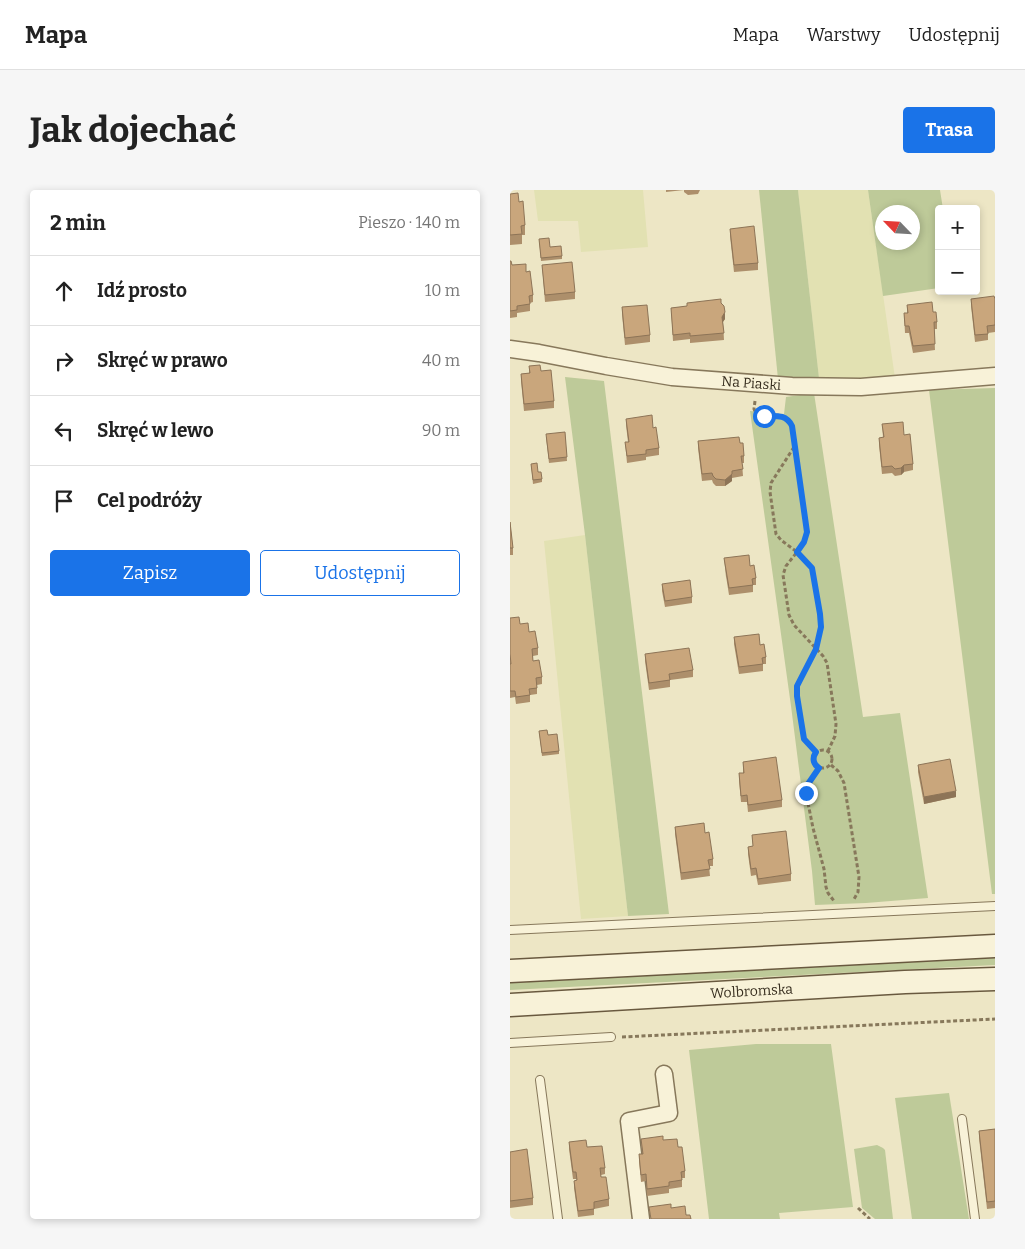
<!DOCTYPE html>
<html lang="pl">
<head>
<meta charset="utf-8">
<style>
	body { margin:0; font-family:Bitter,serif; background:#f6f6f6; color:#222 }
	.controls { position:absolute; right:15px; top:15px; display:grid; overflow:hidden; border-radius:5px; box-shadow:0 2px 8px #0003 }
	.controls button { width:45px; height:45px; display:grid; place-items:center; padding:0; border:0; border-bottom:1px solid #e0e0e0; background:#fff; color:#222; font:25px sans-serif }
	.compass { position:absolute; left:365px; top:15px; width:45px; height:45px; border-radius:50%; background:#fff; box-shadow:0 2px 8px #0003; rotate:295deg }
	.stop { position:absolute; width:15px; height:15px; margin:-11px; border:4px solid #1a73e8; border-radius:50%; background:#fff }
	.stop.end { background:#1a73e8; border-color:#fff; box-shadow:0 1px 5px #0008 }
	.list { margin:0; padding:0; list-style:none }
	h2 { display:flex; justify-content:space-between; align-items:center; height:65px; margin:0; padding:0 20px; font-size:21px }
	h2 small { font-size:16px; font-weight:400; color:#767676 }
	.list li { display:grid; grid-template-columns:32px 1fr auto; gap:15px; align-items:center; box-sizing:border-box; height:70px; padding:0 20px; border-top:1px solid #e0e0e0 }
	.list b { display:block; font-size:19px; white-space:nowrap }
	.list em { font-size:16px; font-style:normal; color:#767676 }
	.actions { display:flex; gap:10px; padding:15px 20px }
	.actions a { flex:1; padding:11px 0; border:1px solid #1a73e8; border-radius:5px; text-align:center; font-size:18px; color:#1a73e8 }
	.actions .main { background:#1a73e8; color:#fff }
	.icon { flex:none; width:28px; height:28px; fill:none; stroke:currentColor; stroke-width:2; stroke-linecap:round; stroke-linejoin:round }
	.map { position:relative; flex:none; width:485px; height:1029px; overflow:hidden; border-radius:5px }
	header { display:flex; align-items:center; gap:30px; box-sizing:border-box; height:70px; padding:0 25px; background:#fff; border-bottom:1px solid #e0e0e0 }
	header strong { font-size:24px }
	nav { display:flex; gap:28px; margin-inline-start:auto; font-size:18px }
	.intro { display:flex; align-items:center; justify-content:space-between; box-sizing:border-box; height:120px; padding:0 30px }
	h1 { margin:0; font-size:35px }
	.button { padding:12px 22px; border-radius:5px; background:#1a73e8; color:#fff; font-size:18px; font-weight:700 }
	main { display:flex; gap:30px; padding:0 30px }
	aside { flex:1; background:#fff; border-radius:5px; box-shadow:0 2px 8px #0003 }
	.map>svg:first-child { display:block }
</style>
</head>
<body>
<header>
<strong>Mapa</strong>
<nav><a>Mapa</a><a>Warstwy</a><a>Udostępnij</a></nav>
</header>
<div class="intro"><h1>Jak dojechać</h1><a class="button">Trasa</a></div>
<main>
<aside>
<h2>2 min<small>Pieszo · 140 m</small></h2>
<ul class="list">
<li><svg class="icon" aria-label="ahead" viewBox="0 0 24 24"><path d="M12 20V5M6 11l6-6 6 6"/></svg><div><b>Idź prosto</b></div><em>10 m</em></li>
<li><svg class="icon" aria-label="right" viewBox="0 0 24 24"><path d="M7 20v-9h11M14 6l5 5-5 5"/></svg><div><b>Skręć w prawo</b></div><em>40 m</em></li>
<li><svg class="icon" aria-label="left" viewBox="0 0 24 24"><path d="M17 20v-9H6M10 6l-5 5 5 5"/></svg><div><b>Skręć w lewo</b></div><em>90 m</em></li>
<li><svg class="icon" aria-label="arrive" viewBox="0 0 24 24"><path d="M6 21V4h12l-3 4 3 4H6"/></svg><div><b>Cel podróży</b></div></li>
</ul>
<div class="actions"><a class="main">Zapisz</a><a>Udostępnij</a></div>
</aside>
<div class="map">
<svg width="485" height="1029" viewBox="0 0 485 1029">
	<rect width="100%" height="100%" fill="#ede6c5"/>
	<g fill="#e2e1b2">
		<path d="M 24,0 L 133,0 L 138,57 L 71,62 L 68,31 L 28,31 Z"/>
		<path d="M 288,0 L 358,0 L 385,188 L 309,188 Z"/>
		<path d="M 75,345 L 118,726 L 71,729 L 34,351 Z"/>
	</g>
	<g fill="#beca99" fill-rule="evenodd">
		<path d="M 249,0 L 288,0 L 309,188 L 268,189 Z"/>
		<path d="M 358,0 L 430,0 L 433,19 L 429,19 L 429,98 L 373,106 ZM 372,22 L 402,22 L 402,52 L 372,52 Z"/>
		<path d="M 55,187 L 94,191 L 159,724 L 118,726 L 75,345 Z"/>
		<path d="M 485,198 L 485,704 L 482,704 L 419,200 Z"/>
		<path d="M 304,203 L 353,527 L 390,523 L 418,708 L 356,713 L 305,715 L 302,681 L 281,516 L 240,221 L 274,224 L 276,207 Z"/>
		<path d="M 485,768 L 485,775 L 0,800 L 0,793 Z"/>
		<path d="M 246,854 L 321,854 L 343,1017 L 269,1023 L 270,1029 L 199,1029 L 179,860 Z"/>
		<path d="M 439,903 L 459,1029 L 402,1029 L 385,908 Z"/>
		<path d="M 367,955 L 373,958 L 375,960 L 383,1029 L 365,1029 L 352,1018 L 344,959 Z"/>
	</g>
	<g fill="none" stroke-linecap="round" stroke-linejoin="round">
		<g stroke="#87785b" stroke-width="10">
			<g id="lane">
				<path d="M 0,740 L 485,716"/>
				<path d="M 0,853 L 101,847"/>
				<path d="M 30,890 L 48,1029"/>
				<path d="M 452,929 L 465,1029"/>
			</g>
		</g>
		<g stroke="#87785b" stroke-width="19">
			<g id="street">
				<path id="s1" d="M 0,159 L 29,163 L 96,176 L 162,187 L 282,196 L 351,197 L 485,186"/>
				<path d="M 131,1029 L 119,931 L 159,923 L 154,884"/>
			</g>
		</g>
		<g stroke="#69593f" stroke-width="25">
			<g id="secondary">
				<path d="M 0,781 L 485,756"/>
				<path id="s2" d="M 0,815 L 395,792 L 485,789"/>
			</g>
		</g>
		<g stroke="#87785b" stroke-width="3" stroke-dasharray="4 2.5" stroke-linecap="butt">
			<path d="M 245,211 L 244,219 L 246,224 C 259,227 276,222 282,236 L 297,343 L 294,352 L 287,362 L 302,378 L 310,424 L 311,437 L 306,459 L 287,496 L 287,506 L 294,549 L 306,562"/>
			<path d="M 284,257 L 261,293 L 260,302 L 266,344 L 271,350 L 287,362 L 276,376 L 273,385 L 279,425 L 284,435 L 313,466 L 317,473 L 326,534 L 325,546 L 318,561"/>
			<circle cx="313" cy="569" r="9"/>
			<path d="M 321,575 L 328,581 L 334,593 L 349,687 L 348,702 L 344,709"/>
			<path d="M 309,578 L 298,594 L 296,603 L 303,638 L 314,679 L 316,697 L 318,703 L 324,711"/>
			<path d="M 112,847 L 485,829"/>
			<path d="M 348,1018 L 360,1029"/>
		</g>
		<use href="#lane" stroke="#f8f2d8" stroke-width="8"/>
		<use href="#street" stroke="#f8f2d8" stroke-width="16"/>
		<use href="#secondary" stroke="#f8f2d8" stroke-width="22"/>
	</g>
	<g fill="#ad8f6b">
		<path d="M 156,0 L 190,0 L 188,4 L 178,5 L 174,2 L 174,0 L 156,2 Z"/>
		<path d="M 0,4 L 9,12 L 15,35 L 15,45 L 12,45 L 12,54 L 0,55 Z"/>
		<path d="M 220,39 L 248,73 L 248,80 L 224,82 L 220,46 Z"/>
		<path d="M 29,49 L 52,66 L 52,69 L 31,71 Z"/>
		<path d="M 0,71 L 2,75 L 16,82 L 23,105 L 23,112 L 20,113 L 20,121 L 7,123 L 7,127 L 0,128 Z"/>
		<path d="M 32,75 L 65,102 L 65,109 L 35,112 Z"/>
		<path d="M 461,109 L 485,109 L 485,142 L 478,143 L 478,150 L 465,152 L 461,116 Z"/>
		<path d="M 211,113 L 215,129 L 213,132 L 214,150 L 180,153 L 180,149 L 163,151 L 161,118 Z"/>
		<path d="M 397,115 L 423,122 L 427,132 L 427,139 L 424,139 L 425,160 L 403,163 L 399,143 L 395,143 L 394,123 L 397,123 Z"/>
		<path d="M 112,117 L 140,145 L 140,152 L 115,155 L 112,124 Z"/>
		<path d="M 19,176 L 31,181 L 44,211 L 44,218 L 14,221 L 11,191 L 11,184 L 19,183 Z"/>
		<path d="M 116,229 L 143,238 L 149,258 L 149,265 L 136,267 L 136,270 L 117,273 L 115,252 L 118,252 L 116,235 Z"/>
		<path d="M 372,234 L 394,245 L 403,274 L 403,280 L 394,282 L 391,285 L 385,286 L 382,283 L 372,284 L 369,255 L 369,248 L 373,247 Z"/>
		<path d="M 55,242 L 57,271 L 39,273 L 36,247 Z"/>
		<path d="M 188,251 L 230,253 L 234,266 L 234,273 L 232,273 L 233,286 L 222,288 L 222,291 L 215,296 L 206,296 L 203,293 L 202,290 L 192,291 L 188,258 Z"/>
		<path d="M 21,274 L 28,282 L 32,289 L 32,292 L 23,294 Z"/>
		<path d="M 0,332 L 3,358 L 3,365 L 0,365 Z"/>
		<path d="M 214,368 L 240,376 L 246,388 L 246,395 L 243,395 L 243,402 L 219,405 L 216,386 L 216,387 Z"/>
		<path d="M 152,394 L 182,407 L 182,413 L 155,417 L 152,401 Z"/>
		<path d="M 0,428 L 10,434 L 19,442 L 28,458 L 28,465 L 23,466 L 23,471 L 32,487 L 32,494 L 27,495 L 27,504 L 20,505 L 20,512 L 6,514 L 5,507 L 0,508 Z"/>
		<path d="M 224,447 L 250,455 L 256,467 L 256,474 L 253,474 L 253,481 L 229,484 L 224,454 Z"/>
		<path d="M 135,464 L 183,480 L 183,487 L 160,490 L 160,497 L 139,500 L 135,471 Z"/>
		<path d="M 29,541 L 49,561 L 49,564 L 32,566 Z"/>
		<path d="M 233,572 L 272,610 L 272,617 L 238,622 L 237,612 L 231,612 L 229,590 L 229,583 L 233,583 Z"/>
		<path d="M 408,575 L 446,607 L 414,614 L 408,582 Z"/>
		<path d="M 165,637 L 195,643 L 203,669 L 203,676 L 199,676 L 200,686 L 171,690 L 165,644 Z"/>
		<path d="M 242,645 L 281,684 L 281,691 L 248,695 L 246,685 L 241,686 L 238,664 L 238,657 L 243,656 Z"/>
		<path d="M 485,939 L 485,1018 L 477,1019 L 469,948 L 469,941 Z"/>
		<path d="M 131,949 L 153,950 L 168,957 L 175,981 L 175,988 L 172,988 L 172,997 L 159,999 L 159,1003 L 137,1006 L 136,991 L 131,992 L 129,971 L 129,964 L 132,964 Z"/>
		<path d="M 59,952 L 77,957 L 95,978 L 95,984 L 91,985 L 91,987 L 99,1009 L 99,1016 L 84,1019 L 84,1025 L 68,1027 L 64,998 L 64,991 L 67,990 L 66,989 L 63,989 L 59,959 Z"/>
		<path d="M 0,962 L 23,1008 L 23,1015 L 0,1018 Z"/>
	</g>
	<g fill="#8d7457">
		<path d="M 215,122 L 215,129 L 212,133 L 212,127 Z"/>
		<path d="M 394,275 L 394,282 L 391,285 L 391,278 Z"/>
		<path d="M 222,284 L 222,291 L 215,296 L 215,290 Z"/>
		<path d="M 446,601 L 446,607 L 414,614 L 414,607 Z"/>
	</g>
	<g fill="#c9a67c" stroke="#8d7457">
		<path d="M 8,3 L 9,12 L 13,11 L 15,35 L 11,36 L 12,44 L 0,45 L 0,4 Z"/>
		<path d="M 244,36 L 248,73 L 224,75 L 220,39 Z"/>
		<path d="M 39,48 L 40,57 L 51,56 L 52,66 L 31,68 L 29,49 Z"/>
		<path d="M 0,71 L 1,71 L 2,75 L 16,74 L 16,82 L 20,81 L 23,105 L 19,106 L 20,114 L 7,116 L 7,120 L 0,121 Z"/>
		<path d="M 62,72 L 65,102 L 35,105 L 32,75 Z"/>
		<path d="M 484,106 L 485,109 L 485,135 L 477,136 L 478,144 L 465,145 L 461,109 Z"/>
		<path d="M 211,109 L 211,113 L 214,116 L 215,122 L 212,127 L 214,143 L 180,146 L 180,143 L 163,145 L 161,118 L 177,116 L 177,113 Z"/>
		<path d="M 422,112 L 423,122 L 426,122 L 427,132 L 424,132 L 425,154 L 403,156 L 399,136 L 395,136 L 394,123 L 398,123 L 397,115 Z"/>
		<path d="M 137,115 L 140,145 L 115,148 L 112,117 Z"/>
		<path d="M 30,175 L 31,181 L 41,180 L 44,211 L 14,214 L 11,184 L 20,183 L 19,176 Z"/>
		<path d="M 142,225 L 143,238 L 146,237 L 149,258 L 136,260 L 136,264 L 117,266 L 115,252 L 119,252 L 116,229 Z"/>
		<path d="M 393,232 L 394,245 L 400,244 L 403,274 L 394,275 L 391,278 L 385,279 L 382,276 L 372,277 L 369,248 L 374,247 L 372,234 Z"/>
		<path d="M 55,242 L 57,267 L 39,269 L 36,244 Z"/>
		<path d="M 229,247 L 230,253 L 233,253 L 234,266 L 231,266 L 233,279 L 222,281 L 222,284 L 215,290 L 206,289 L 203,286 L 202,283 L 192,284 L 188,251 Z"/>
		<path d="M 27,273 L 28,282 L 31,282 L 32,289 L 23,290 L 21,274 Z"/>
		<path d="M 0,332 L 3,358 L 0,358 Z"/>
		<path d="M 239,365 L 240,376 L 244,375 L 246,388 L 242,389 L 243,395 L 219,398 L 214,368 Z"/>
		<path d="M 180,390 L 182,407 L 155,411 L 152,394 Z"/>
		<path d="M 9,427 L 10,434 L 18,433 L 19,442 L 25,441 L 28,458 L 22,459 L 23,471 L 29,470 L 32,487 L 26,488 L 27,498 L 19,499 L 20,505 L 6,507 L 5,501 L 0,501 L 0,474 L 1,474 L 0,464 L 0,428 Z"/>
		<path d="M 249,444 L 250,455 L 254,454 L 256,467 L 252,468 L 253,474 L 229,477 L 224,447 Z"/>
		<path d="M 179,458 L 183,480 L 159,484 L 160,490 L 139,493 L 135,464 Z"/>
		<path d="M 37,540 L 38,545 L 47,544 L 49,561 L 32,563 L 29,541 Z"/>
		<path d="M 266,567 L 272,610 L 238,615 L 237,605 L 231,606 L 229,583 L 234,583 L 233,572 Z"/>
		<path d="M 440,569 L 446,601 L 414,607 L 408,575 Z"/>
		<path d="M 194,633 L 195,643 L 199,642 L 203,669 L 198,670 L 200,679 L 171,683 L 165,637 Z"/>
		<path d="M 276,641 L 281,684 L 248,689 L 246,678 L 241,679 L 238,657 L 243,656 L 242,645 Z"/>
		<path d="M 485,939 L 485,1011 L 477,1012 L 469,941 Z"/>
		<path d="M 153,946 L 153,950 L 167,949 L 168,957 L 172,957 L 175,981 L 171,982 L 172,990 L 159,992 L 159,996 L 137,999 L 136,984 L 131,985 L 130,975 L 129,964 L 133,964 L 131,949 Z"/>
		<path d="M 76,950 L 77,957 L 92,956 L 95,978 L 90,978 L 91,987 L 96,987 L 99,1009 L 84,1012 L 84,1019 L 68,1021 L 64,991 L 67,990 L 66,982 L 63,982 L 59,952 Z"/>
		<path d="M 17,959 L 23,1008 L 0,1011 L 0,962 Z"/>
		<path d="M 161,1014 L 161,1018 L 175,1016 L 176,1025 L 180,1025 L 181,1029 L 141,1029 L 139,1017 Z"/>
	</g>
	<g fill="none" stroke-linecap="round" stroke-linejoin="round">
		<path stroke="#1a73e8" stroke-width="6" d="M 254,226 C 266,226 276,224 282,236 L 297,342 L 294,352 L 287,362 L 302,378 L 310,424 L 311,437 L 306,459 L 287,496 L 287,506 L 294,549 L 306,562 C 302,568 303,574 309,578 L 298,594 L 296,603"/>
	</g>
	<g text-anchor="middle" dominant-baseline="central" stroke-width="4" stroke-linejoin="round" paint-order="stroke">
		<g font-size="14" fill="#372e1f" stroke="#f4efd4">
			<text stroke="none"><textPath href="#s1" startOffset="244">Na Piaski</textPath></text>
			<text stroke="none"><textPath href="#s2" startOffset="242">Wolbromska</textPath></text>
		</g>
	</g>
</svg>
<div class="controls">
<button>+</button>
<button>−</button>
</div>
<svg class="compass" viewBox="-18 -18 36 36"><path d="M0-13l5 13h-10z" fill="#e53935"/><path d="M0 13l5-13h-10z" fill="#767676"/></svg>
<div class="stop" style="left:254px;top:226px"></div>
<div class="stop end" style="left:296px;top:603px"></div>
</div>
</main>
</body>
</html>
